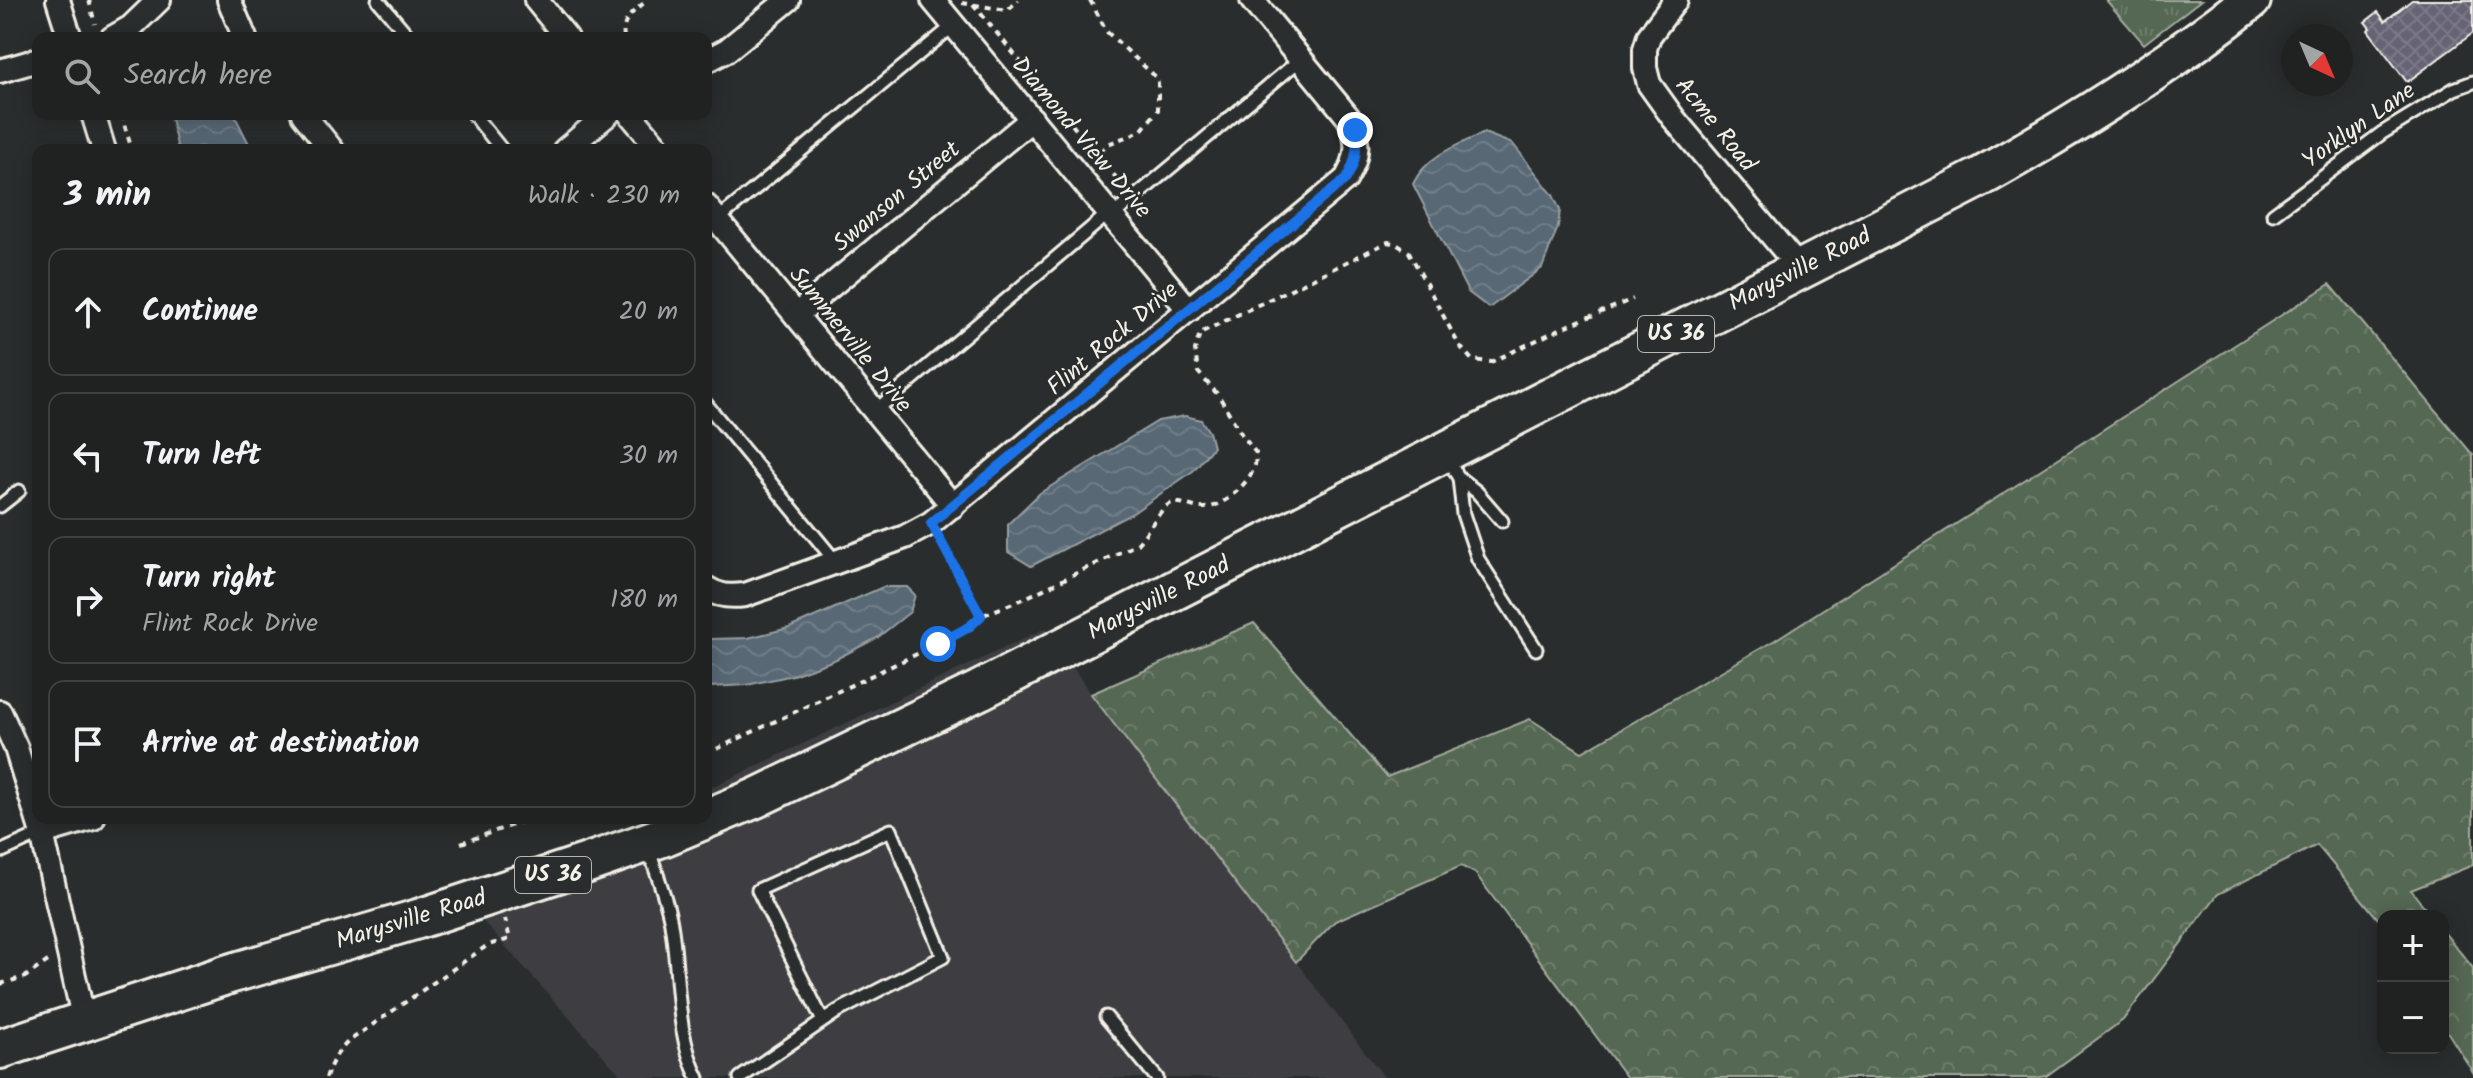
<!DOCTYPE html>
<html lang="en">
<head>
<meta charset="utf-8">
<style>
	body { margin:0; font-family:Kalam,sans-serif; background:#282a2a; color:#f1f3f6 }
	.controls { position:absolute; right:24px; bottom:24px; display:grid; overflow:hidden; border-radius:16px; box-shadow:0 4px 20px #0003 }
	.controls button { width:72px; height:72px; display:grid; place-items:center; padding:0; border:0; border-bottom:2px solid #3d3f40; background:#202222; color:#f1f3f6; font:40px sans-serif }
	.compass { position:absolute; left:2281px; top:24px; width:72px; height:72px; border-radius:50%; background:#202222; box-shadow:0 4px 20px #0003; rotate:136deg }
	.stop { position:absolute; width:24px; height:24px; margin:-18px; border:6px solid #1a73e8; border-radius:50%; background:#fff }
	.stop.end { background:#1a73e8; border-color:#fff; box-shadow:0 2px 8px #0008 }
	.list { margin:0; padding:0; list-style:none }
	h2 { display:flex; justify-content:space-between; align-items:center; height:104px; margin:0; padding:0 32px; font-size:34px }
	h2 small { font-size:26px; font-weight:400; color:#a2a4a5 }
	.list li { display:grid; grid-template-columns:52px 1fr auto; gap:24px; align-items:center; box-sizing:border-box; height:128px; margin:0 16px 16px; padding:0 16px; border:2px solid #3d3f40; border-radius:16px }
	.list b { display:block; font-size:30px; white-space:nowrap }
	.list p { margin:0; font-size:26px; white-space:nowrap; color:#a2a4a5 }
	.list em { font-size:26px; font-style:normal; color:#a2a4a5 }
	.icon { flex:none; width:44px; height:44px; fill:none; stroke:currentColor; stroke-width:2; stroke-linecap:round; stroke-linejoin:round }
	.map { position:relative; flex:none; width:2473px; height:1078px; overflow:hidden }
	.search { position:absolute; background:#202222; box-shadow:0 4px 20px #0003; left:32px; top:32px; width:680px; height:88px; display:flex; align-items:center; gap:20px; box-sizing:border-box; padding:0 28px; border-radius:16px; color:#a2a4a5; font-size:30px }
	.panel { position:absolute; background:#202222; box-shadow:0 4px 20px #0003; left:32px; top:144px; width:680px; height:680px; border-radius:16px }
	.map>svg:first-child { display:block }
</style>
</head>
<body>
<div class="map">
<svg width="2473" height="1078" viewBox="0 0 2473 1078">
	<defs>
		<pattern id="grass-tufts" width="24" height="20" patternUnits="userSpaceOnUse" patternTransform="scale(2)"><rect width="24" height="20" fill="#556853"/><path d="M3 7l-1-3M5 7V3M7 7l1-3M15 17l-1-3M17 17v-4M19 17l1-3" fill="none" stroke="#6e7e6c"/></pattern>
		<pattern id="forest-crowns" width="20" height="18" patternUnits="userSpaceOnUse" patternTransform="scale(2)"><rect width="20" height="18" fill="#556853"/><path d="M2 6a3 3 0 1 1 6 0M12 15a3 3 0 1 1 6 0" fill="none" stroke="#6e7e6c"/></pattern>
		<pattern id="water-waves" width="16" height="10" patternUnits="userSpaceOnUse" patternTransform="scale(2)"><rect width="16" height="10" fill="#586874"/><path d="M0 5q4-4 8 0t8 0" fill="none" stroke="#717e88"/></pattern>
		<pattern id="building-cross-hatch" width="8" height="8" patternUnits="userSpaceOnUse" patternTransform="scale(2)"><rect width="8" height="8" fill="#666375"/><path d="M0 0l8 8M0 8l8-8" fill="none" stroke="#7c7a89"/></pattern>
	</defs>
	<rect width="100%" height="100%" fill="#2a2d2e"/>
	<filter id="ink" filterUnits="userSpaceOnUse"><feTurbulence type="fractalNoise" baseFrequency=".0125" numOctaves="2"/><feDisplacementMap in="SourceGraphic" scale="16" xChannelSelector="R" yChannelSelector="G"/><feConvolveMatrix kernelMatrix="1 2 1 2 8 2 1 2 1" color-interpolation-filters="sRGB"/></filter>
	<g filter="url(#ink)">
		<path fill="#3c3d43" d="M 1046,628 L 1091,694 L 1385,1078 L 623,1078 L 454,889 L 601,840 L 648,818 L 706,818 L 706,790 Z"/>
		<path fill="url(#grass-tufts)" stroke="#a4ac9e" stroke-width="2" d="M 2106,0 L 2201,0 L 2144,44 Z"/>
		<g fill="url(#forest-crowns)" stroke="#a4ac9e" stroke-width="2">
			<path d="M 2330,284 L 2473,455 L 2473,865 L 2411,890 L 2431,916 L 2383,916 L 2383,925 L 2317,845 L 2218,894 L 2123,1020 L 2046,1076 L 2036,1078 L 1627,1078 L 1475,873 L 1461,866 L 1335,921 L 1296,962 L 1091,694 L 1254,623 L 1387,777 L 1530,719 L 1582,752 L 1775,640 Z"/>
			<path d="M 2443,931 L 2473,968 L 2473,1072 L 2443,1025 Z"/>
		</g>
		<g fill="url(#water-waves)" stroke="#969fa2" stroke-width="2">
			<path d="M 170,114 L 234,114 L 252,150 L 178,150 Z"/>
			<path d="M 1484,133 L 1513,144 L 1553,195 L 1560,210 L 1558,227 L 1542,268 L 1489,308 L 1468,292 L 1413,184 C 1426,156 1457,145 1484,133 Z"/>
			<path d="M 1185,416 L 1201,420 L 1209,432 L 1213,447 L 1193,471 L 1133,513 L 1031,566 L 1008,552 L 1008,524 L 1040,493 L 1158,421 Z"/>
			<path d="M 883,587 L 907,587 L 915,595 L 910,612 L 877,638 L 834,660 L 793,675 L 747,685 L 711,687 L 706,684 L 706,637 L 711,639 L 748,638 L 789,628 Z"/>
		</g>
		<path fill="url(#building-cross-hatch)" stroke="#f4f1e8" stroke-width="2" d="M 2412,0 L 2473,0 L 2473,33 L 2407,82 L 2368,30 L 2370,28 L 2365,22 L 2378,12 L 2385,21 Z"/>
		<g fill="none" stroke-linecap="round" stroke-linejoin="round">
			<g stroke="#f4f1e8" stroke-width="17">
				<g id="service">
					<path d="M 378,0 L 410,38"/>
					<path d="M 473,114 L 502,150"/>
					<path d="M 2273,214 L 2382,133 L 2454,89 L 2473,82"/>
					<path d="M 1112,216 L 1301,59"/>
					<path d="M 717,220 L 954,25"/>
					<path d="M 706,404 L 836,562"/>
					<path d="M 875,411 L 1109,213"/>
					<path d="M 1446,457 L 1459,478 L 1463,514 L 1478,559 L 1536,649"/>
					<path d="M 1459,478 L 1477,492 L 1502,521"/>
					<path d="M 0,506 L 19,491"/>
					<path d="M 648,847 C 655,870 665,894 670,918 C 680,968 674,1032 698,1078"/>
					<path d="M 0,852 L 42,833"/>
					<path d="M 1106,1017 L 1157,1078"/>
					<path d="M 740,1078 L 838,1011 L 943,957 L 891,830 L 758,890 L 823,1021"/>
				</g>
			</g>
			<g stroke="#f4f1e8" stroke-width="28">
				<g id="minor">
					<path d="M 58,0 L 70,38"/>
					<path d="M 229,0 L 245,38"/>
					<path d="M 536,0 L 567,38"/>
					<path d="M 933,0 L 1189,310"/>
					<path d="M 1676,0 L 1649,36 L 1645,49 L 1645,68 L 1649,84 L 1674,119 L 1801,270"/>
					<path d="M 112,38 L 131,27 L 159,0"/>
					<path d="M 706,61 L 727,50 L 788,0"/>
					<path d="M 0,71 L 38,60"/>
					<path d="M 93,114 L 104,150"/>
					<path d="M 303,114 L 332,150"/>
					<path d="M 630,114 L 660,150"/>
					<path d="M 565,150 L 608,114"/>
					<path d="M 706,206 L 953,506"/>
					<path d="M 796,315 L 1032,119"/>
					<path d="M 706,588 C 718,596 730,597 745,595 L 905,537 L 931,523 L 1346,179 C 1359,157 1360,139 1348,117 L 1252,0"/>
					<path d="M 0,712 L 16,748 L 42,833 L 84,1021"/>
					<path d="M 42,833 L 93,818"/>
				</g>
			</g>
			<g stroke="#f4f1e8" stroke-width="44">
				<path id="trunk" d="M 0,1049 L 229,974 L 418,919 L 585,864 L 665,836 L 756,798 L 980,690 L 1979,178 C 2074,125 2166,68 2251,0"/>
			</g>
			<g stroke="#f4f1e8" stroke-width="4" stroke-dasharray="6 6" stroke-linecap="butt">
				<path d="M 89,0 L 95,24"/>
				<path d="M 1090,0 L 1107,32 L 1158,79 L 1158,110 L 1141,131 L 1108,144 L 1097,155 L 1124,187"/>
				<path d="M 962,3 L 1007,10 L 1019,0"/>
				<path d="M 973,4 L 1097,155"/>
				<path d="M 624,38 C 621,19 634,11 648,0"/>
				<path d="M 121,114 L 132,150"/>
				<path d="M 941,540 L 981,616"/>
				<path d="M 706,754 L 938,644 L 969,627 L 981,616 L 1025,598 L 1137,544 C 1146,535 1161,508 1168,505 C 1179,498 1192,509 1204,508 C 1222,508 1250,483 1255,465 C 1256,461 1255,457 1256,453 L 1242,435 L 1219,396 L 1198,372 L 1195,350 L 1200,333 L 1388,242 L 1396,244 L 1409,252 L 1459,345 L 1472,360 L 1491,362 L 1562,328 L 1633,299"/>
				<path d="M 461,843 L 532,818"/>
				<path d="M 0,984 L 25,977 L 48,961"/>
				<path d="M 326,1078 C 331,1062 337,1052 349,1041 L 488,945 L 510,939 L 505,919"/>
			</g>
			<use href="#service" stroke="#2a2d2e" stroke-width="11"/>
			<use href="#minor" stroke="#2a2d2e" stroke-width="22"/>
			<use href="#trunk" stroke="#2a2d2e" stroke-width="38"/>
		</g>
	</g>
	<g fill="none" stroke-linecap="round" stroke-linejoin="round" filter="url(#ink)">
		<path stroke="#1a73e8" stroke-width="10" d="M 938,644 L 969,627 L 981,616 L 931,523 L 1346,179 C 1356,162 1358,150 1355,130"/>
	</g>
	<g text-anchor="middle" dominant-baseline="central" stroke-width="6" stroke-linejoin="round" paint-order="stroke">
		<g fill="#2a2d2e" stroke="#b7b6b0" stroke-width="2">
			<rect x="1638" y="316" width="76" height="36" rx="6"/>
			<rect x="515" y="857" width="76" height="36" rx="6"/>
		</g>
		<g font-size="22" font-weight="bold" fill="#f4f1e8">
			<text x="1676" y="334">US 36</text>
			<text x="553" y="875">US 36</text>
		</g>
		<g font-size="24" fill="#f4f1e8" stroke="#2a2d2e">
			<text transform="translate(1715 125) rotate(51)">Acme Road</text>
			<text transform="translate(2359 126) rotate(-35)">Yorklyn Lane</text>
			<text transform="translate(1081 138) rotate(50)">Diamond View Drive</text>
			<text transform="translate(897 197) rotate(-40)">Swanson Street</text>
			<text transform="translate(1800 270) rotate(-27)">Marysville Road</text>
			<text transform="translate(1113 339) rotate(-40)">Flint Rock Drive</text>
			<text transform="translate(850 340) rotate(51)">Summerville Drive</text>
			<text transform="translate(1159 599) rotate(-27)">Marysville Road</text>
			<text transform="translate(411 920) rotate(-17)">Marysville Road</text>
		</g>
	</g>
</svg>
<div class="controls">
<button>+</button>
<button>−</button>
</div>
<svg class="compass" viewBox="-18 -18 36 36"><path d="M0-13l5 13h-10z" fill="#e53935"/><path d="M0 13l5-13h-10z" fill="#a2a4a5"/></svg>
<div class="stop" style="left:938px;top:644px"></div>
<div class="stop end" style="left:1355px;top:130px"></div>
<div class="search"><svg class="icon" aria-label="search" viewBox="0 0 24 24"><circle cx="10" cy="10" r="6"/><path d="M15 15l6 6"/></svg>Search here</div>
<section class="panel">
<h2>3 min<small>Walk · 230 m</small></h2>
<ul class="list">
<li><svg class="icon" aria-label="ahead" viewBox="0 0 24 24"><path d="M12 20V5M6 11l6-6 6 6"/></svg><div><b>Continue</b></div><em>20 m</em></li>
<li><svg class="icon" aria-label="left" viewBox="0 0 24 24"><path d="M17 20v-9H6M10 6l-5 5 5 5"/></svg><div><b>Turn left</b></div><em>30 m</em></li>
<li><svg class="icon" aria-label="right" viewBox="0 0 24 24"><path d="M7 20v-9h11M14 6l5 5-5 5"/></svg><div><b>Turn right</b><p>Flint Rock Drive</p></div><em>180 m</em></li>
<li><svg class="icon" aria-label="arrive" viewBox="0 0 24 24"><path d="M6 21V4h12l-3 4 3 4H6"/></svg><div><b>Arrive at destination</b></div></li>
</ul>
</section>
</div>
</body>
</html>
